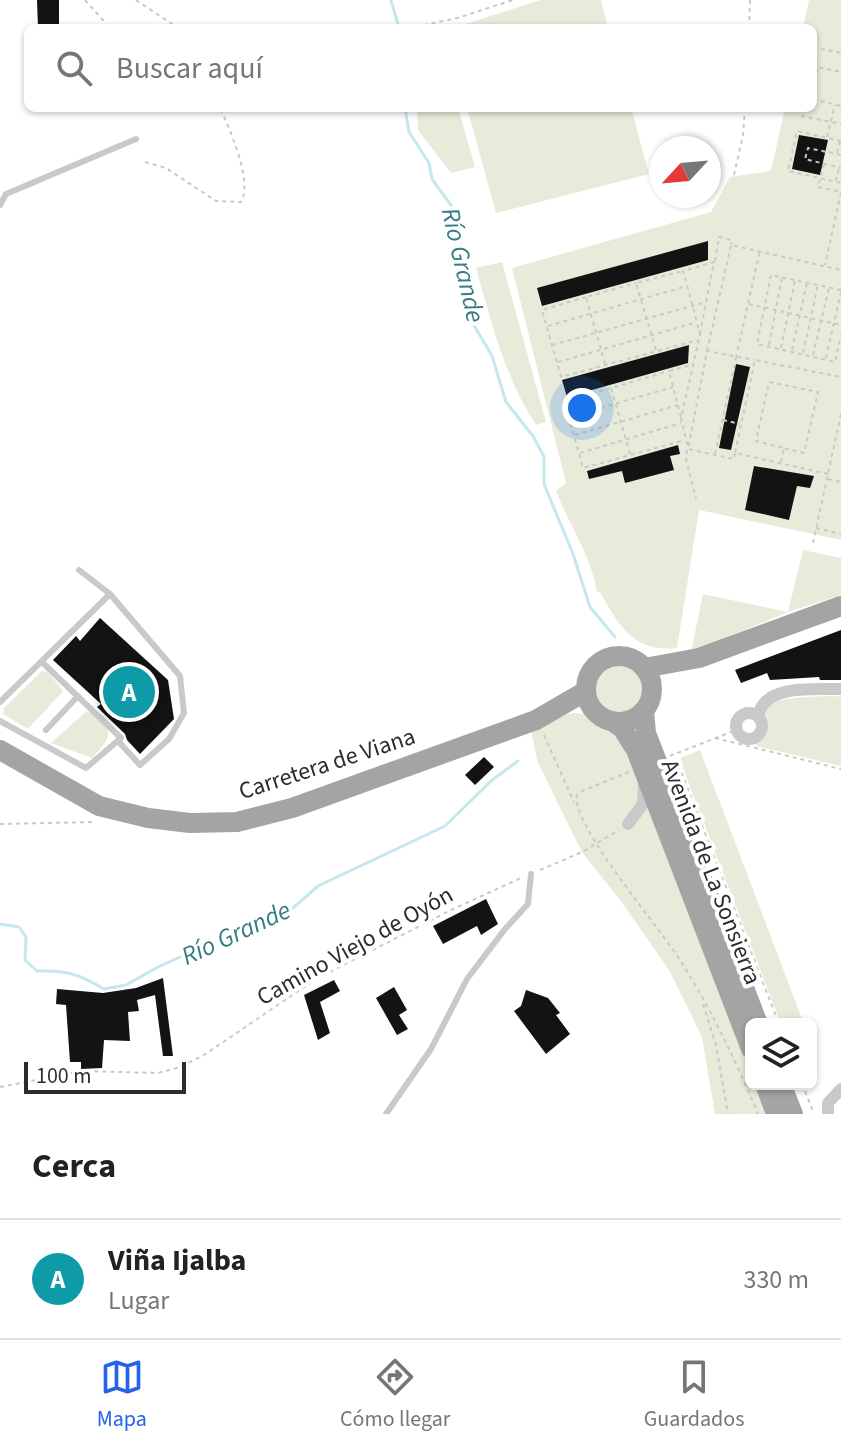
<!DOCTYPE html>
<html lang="es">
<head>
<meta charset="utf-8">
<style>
	body { margin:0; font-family:"Source Sans 3",sans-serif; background:#f6f6f6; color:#222 }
	.controls { position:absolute; right:24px; bottom:24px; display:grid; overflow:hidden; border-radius:12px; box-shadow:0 2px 6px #0004 }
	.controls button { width:72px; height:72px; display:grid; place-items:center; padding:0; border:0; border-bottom:2px solid #e0e0e0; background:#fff; color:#222; font:40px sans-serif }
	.compass { position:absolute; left:649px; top:136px; width:72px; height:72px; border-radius:50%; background:#fff; box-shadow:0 2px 6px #0004; rotate:244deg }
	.scale { position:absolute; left:24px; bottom:20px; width:162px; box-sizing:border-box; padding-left:8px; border:4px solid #2c2c2c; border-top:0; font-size:22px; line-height:28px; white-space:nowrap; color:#2c2c2c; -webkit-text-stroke:6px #fff; paint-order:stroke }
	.you { position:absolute; left:582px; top:408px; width:28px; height:28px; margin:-20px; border:6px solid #fff; border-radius:50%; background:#1a73e8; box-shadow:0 0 0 12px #1a73e833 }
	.badge { display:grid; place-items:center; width:52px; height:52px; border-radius:50%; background:#2563eb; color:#fff; font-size:26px; font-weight:700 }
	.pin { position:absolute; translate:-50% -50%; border:4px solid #fff; box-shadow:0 2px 8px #0006 }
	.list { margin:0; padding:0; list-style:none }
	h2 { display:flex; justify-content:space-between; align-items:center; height:104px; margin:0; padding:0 32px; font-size:34px }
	h2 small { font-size:26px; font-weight:400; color:#767676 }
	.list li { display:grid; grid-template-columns:52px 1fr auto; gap:24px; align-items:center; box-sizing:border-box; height:120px; padding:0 32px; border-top:2px solid #e0e0e0 }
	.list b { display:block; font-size:30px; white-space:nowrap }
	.list p { margin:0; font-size:26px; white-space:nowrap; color:#767676 }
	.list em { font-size:26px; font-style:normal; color:#767676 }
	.icon { flex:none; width:44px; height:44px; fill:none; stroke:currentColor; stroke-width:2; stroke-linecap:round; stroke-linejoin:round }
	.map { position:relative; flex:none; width:841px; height:1114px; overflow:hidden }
	.search { position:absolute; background:#fff; box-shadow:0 2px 6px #0004; left:24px; right:24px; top:24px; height:88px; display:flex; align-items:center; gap:20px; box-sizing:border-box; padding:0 28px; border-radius:12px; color:#767676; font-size:30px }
	.sheet { height:224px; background:#fff }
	nav { display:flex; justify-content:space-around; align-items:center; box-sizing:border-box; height:112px; border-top:2px solid #e0e0e0; background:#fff; font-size:22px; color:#767676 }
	nav a { display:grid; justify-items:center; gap:4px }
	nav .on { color:#2563eb }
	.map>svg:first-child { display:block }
</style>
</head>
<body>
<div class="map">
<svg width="841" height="1114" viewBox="0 0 841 1114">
	<rect width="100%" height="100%" fill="#fff"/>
	<g fill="#e8ebd9">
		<path d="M 541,0 L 601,0 L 608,28 L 453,28 Z"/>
		<path d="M 809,0 L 841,0 L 841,540 L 699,510 L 677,648 C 634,653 619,626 600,592 L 597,592 C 591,555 569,525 556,491 L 566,483 L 512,268 L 711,212 L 730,177 L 771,171 L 785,108 L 813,108 L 813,28 L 803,28 Z"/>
		<path d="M 417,108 L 458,108 L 475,167 L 451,173 L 418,130 Z"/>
		<path d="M 467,108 L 631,108 L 649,174 L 496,213 Z"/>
		<path d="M 502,262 L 546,422 L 536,425 C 505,378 491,322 476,268 Z"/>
		<path d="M 803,550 L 841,558 L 841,595 L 788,612 L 691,652 L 703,594 L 788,612 Z"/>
		<circle cx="621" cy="689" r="25"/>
		<path d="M 42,671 L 48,672 L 63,691 L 28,729 L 3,714 L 4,708 Z"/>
		<path d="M 841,696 L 841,766 L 756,746 C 772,728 759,724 766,710 C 773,694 825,697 841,696 Z"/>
		<path d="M 87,711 C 117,728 112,737 92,758 L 51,743 Z"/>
		<path d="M 573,713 L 598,715 L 622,728 L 751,1049 L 751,1084 L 765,1084 L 776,1114 L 715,1114 L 702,1037 L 669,970 L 623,904 L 582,852 L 538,763 L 529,722 Z"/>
		<path d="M 700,750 L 804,1024 L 781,1024 L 681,763 L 681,758 Z"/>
	</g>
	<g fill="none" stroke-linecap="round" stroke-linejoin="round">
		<g stroke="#c4e8ec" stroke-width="3">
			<path d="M 391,0 L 399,28"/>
			<path d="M 405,108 L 409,132 L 429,163 L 432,179 L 456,212 L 455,228 L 463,253 L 464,286 L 472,322 L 492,356 L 506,402 L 533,436 L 544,457 L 544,484 L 573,554 L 590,607 L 615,637"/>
			<path d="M 0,924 L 19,927 L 26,937 L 25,960 L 37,971 C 66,970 79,974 104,989 L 126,985 L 158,967 L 253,924 L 285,915 L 318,886 L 445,826 L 491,781 L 518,761"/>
		</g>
	</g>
	<g fill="#131313">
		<path d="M 37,0 L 59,0 L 59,28 L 38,28 Z"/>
		<path d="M 799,135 L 828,140 L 820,175 L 792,169 Z"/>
		<path d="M 708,241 L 708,260 L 542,306 L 537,288 Z"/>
		<path d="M 689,345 L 688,363 L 567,397 L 562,380 Z"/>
		<path d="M 736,364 L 750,367 L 731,450 L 719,448 Z"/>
		<path d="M 678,445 L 680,454 L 670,456 L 674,470 L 625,483 L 622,471 L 589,479 L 587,471 Z"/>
		<path d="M 754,466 L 814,476 L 810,488 L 797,486 L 789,520 L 745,510 Z"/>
		<path d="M 100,618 L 168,680 L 174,719 L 140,754 L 127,740 L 125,734 L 97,707 L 101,704 L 53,660 L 76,636 L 80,641 Z"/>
		<path d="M 841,630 L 841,680 L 820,680 L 819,677 L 770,680 L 767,673 L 741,683 L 735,670 Z"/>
		<path d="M 484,757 L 494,767 L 475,785 L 465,775 Z"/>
		<path d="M 486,899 L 498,924 L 481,935 L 477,926 L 443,944 L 433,926 Z"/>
		<path d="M 163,978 L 173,1056 L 163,1056 L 155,995 L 137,1000 L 139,1011 L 128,1012 L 130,1041 L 104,1040 L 102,1068 L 81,1069 L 81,1062 L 70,1062 L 66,1005 L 56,1004 L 57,989 L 103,993 L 136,988 Z"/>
		<path d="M 334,980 L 340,991 L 320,1002 L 330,1033 L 318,1040 L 304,995 Z"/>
		<path d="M 394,987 L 407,1010 L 399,1015 L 408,1029 L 397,1035 L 376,998 Z"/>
		<path d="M 526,990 L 548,998 L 560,1013 L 556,1015 L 570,1034 L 546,1054 L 514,1011 L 521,1006 Z"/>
	</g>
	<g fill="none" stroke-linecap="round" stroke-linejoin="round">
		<g stroke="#c9c9c9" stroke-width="2" stroke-dasharray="4 4" stroke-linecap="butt">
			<path d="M 85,0 L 110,28"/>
			<path d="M 136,0 L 178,28"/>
			<path d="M 408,28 L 454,19 L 513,0"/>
			<path d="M 749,28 L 750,0"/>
			<path d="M 813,47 L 841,53"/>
			<path d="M 813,89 L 818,67 L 841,72"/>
			<path d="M 813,99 L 841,106"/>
			<path d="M 801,116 L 841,124"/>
			<path d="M 827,137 L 835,105"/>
			<path d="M 841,141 L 797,131 L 788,171 L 841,183"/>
			<path d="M 837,153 L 840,141"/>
			<path d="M 841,155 L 808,148 L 805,159 L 841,168"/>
			<path d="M 145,162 L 166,168 L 216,201 L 241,202 C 253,182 230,129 220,108"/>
			<path d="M 824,164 L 818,187 L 841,192 L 825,265"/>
			<path d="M 734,175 L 743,135 L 745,108"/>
			<path d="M 836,181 L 839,167"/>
			<path d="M 715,261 L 719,237 L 732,240 L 731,244"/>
			<path d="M 841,290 L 771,275 L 757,344 L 835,362 L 841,335"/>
			<path d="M 586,297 L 542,310 L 561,377 L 698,340"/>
			<path d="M 749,304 L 841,325"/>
			<path d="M 548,326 L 687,286"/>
			<path d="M 700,334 L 706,302"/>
			<path d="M 552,345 L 692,306 L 706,302 L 714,262 L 683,271 C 689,292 695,314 700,335 L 681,418 L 688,447"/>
			<path d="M 769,345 L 782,277"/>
			<path d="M 781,348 L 795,280"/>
			<path d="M 656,350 L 636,283 L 683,271"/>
			<path d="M 792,350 L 807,283"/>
			<path d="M 707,351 L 731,245 L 841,270"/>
			<path d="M 803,353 L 818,285"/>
			<path d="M 813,355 L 829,288"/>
			<path d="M 736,358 L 760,250"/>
			<path d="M 826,358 L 841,292"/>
			<path d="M 558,362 L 694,323"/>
			<path d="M 605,364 L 586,297 L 636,283"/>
			<path d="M 611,388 L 564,401 L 583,468 L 685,440"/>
			<path d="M 570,417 L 673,387"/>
			<path d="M 681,417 L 669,371 L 691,365"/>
			<path d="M 723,420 L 740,424"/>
			<path d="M 575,435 L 678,405"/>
			<path d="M 687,450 L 686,459 L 696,499"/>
			<path d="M 580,453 L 681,423"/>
			<path d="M 735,453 L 734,459 L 688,449 L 707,351 L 754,360"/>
			<path d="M 630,454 L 611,388 L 669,371"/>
			<path d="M 715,454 L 736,358"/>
			<path d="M 781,462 L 784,448 L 756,441 L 769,382 L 818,392 L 804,453 L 784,448"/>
			<path d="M 828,474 L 735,453 L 755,360 L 841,377"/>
			<path d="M 828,479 L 841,482"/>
			<path d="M 816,528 L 841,534"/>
			<path d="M 813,543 L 841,414"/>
			<path d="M 544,735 L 574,802"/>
			<path d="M 715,738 L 841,769"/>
			<path d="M 670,756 L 736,730"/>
			<path d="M 673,759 L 681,771 L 779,1024"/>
			<path d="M 629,772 L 582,791 L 577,795 C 569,822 663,932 680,960 C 711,1009 736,1061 758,1114"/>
			<path d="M 0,824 L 96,822"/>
			<path d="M 540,870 L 582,852 L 619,830"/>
			<path d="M 703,1004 L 716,1045 L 728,1114"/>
			<path d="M 802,1084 L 814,1114"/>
			<path d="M 0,1087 L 82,1071 L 158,1073 L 180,1067 L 204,1055 L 316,979 L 451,910 L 523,877"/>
		</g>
		<g stroke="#c9c9c9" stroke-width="6">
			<path d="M 0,205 L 6,194 L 136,139"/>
			<path d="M 79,570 L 110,594 L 180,676 L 184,713 L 169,739 L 140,765 L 118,741"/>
			<path d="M 0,702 L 110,594"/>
			<path d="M 0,721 L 86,768 L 121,738 L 42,662"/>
			<path d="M 46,730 L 78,696"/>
			<path d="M 386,1114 L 431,1049 L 467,979 L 505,929 L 528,904 L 531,874"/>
		</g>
		<g stroke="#c9c9c9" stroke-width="12">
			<circle cx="749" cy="726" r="13"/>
			<path d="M 758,716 C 765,683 815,690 841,689"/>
			<path d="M 628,824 L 643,804 L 644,782"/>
			<path d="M 828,1114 L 828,1103 L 841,1089"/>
		</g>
		<g stroke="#a4a4a4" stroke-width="20">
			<circle cx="619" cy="689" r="33"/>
			<path d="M 644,668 L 699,658 L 841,606"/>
			<path d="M 644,711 L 646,733 L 758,1024"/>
			<path d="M 612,721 L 622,728 L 636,750 L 751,1049"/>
			<path d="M 0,750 L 99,806 L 148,818 L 190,823 L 237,822 L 292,808 L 536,720 L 586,691"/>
			<path d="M 765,1084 L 776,1114"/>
			<path d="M 781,1084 L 793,1114"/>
		</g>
	</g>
	<g text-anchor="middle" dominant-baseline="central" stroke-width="8" stroke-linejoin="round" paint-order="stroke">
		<g font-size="24" fill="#2c2c2c" stroke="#fff">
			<text transform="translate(327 764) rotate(-18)">Carretera de Viana</text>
			<text transform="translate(711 872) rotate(69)">Avenida de La Sonsierra</text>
			<text transform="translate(355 946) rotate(-29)">Camino Viejo de Oyón</text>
		</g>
		<g font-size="26" font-style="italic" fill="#347d83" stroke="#fff">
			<text transform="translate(463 265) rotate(77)">Río Grande</text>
			<text transform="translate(236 933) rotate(-25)">Río Grande</text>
		</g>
	</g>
</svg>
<div class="controls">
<button><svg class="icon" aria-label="layers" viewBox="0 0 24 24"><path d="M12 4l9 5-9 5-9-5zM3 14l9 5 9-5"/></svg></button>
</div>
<svg class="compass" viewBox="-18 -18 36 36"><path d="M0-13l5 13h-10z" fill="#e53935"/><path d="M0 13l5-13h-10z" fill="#767676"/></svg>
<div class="scale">100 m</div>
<div class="you"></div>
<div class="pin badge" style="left:129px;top:692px;background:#0f9aa8">A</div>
<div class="search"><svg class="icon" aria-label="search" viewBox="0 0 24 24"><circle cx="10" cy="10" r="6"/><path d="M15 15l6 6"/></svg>Buscar aquí</div>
</div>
<section class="sheet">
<h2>Cerca<small></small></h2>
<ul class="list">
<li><span class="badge" style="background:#0f9aa8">A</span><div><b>Viña Ijalba</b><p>Lugar</p></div><em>330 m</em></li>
</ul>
</section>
<nav>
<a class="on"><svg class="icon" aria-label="map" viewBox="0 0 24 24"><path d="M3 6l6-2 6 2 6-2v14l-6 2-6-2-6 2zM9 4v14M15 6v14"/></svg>Mapa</a>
<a><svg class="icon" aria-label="directions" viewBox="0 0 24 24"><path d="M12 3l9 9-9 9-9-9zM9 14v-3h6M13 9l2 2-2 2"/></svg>Cómo llegar</a>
<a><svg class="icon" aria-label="saved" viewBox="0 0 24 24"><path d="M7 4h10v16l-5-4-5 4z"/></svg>Guardados</a>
</nav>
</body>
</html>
